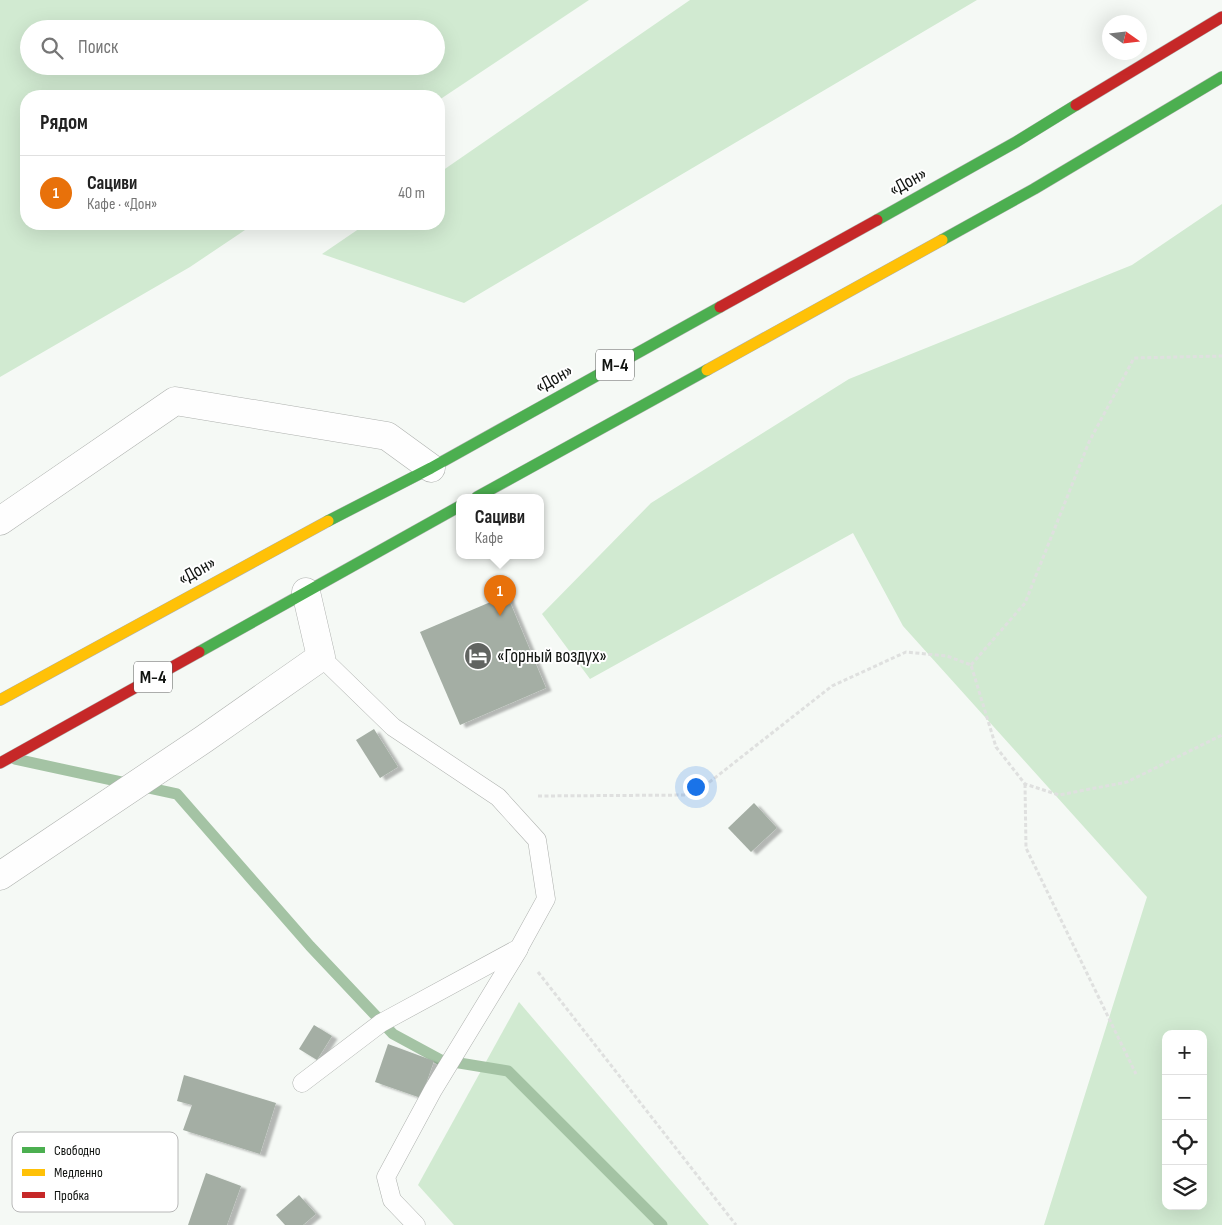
<!DOCTYPE html>
<html lang="ru">
<head>
<meta charset="utf-8">
<style>
	body { margin:0; font-family:"Sofia Sans Condensed",sans-serif; background:#f2f2f2; color:#222 }
	.controls { position:absolute; right:15px; bottom:15px; display:grid; overflow:hidden; border-radius:10px; box-shadow:0 5px 20px #0002 }
	.controls button { width:45px; height:45px; display:grid; place-items:center; padding:0; border:0; border-bottom:1px solid #e0e0e0; background:#fff; color:#222; font:25px sans-serif }
	.compass { position:absolute; left:1102px; top:15px; width:45px; height:45px; border-radius:50%; background:#fff; box-shadow:0 5px 20px #0002; rotate:104deg }
	.you { position:absolute; left:695px; top:786px; width:18px; height:18px; margin:-12px; border:4px solid #fff; border-radius:50%; background:#1a73e8; box-shadow:0 0 0 8px #1a73e833 }
	.badge { display:grid; place-items:center; width:32px; height:32px; border-radius:50%; background:#616461; color:#fff; font-size:16px; font-weight:700 }
	.pin { position:absolute; translate:-50% -41px; filter:drop-shadow(0 1px 2px #0008) }
	.pin::after { content:''; position:absolute; top:26px; width:18px; height:15px; background:inherit; clip-path:polygon(0 0,100% 0,50% 100%) }
	.popup { position:absolute; left:456px; top:494px; width:88px; height:65px; box-sizing:border-box; display:grid; place-content:center; border-radius:10px; background:#fff; filter:drop-shadow(0 1px 4px #0005); font-size:16px; white-space:nowrap; color:#767676 }
	.popup b { font-size:19px; color:#222 }
	.popup::after { content:''; position:absolute; left:50%; top:100%; margin-left:-10px; border:10px solid transparent; border-top-color:#fff }
	.list { margin:0; padding:0; list-style:none }
	h2 { display:flex; justify-content:space-between; align-items:center; height:65px; margin:0; padding:0 20px; font-size:21px }
	h2 small { font-size:16px; font-weight:400; color:#767676 }
	.list li { display:grid; grid-template-columns:32px 1fr auto; gap:15px; align-items:center; box-sizing:border-box; height:75px; padding:0 20px; border-top:1px solid #e0e0e0 }
	.list b { display:block; font-size:19px; white-space:nowrap }
	.list p { margin:0; font-size:16px; white-space:nowrap; color:#767676 }
	.list em { font-size:16px; font-style:normal; color:#767676 }
	.icon { flex:none; width:28px; height:28px; fill:none; stroke:currentColor; stroke-width:2; stroke-linecap:round; stroke-linejoin:round }
	.map { position:relative; flex:none; width:1222px; height:1225px; overflow:hidden }
	.search { position:absolute; background:#fff; box-shadow:0 5px 20px #0002; left:20px; top:20px; width:425px; height:55px; display:flex; align-items:center; gap:12px; box-sizing:border-box; padding:0 18px; border-radius:28px; color:#767676; font-size:19px }
	.panel { position:absolute; background:#fff; box-shadow:0 5px 20px #0002; left:20px; top:90px; width:425px; height:140px; border-radius:20px }
	.map>svg:first-child { display:block }
</style>
</head>
<body>
<div class="map">
<svg width="1222" height="1225" viewBox="0 0 1222 1225">
	<defs>
		<filter id="shadow"><feDropShadow dx="5.5" dy="3" stdDeviation="1" flood-color="#0004"/></filter>
	</defs>
	<rect width="100%" height="100%" fill="#f5f9f5"/>
	<g fill="#d1ead1" fill-rule="evenodd">
		<path d="M 0,0 L 589,0 L 439,100 L 439,96 L 26,96 L 26,224 L 254,224 L 190,267 L 0,377 ZM 29,29 L 436,29 L 436,66 L 29,66 Z"/>
		<path d="M 690,0 L 977,0 L 464,303 L 322,254 L 366,224 L 439,224 L 439,173 Z"/>
		<path d="M 1222,204 L 1222,1225 L 1044,1225 L 1147,897 L 903,626 L 853,533 L 590,679 L 542,614 L 651,503 L 849,379 L 1132,265 ZM 1166,1034 L 1203,1034 L 1203,1206 L 1166,1206 Z"/>
		<path d="M 519,1002 L 709,1225 L 454,1225 L 418,1185 Z"/>
	</g>
	<g fill="none" stroke-linecap="round" stroke-linejoin="round">
		<path stroke="#a4c3a4" stroke-width="11" d="M 15,759 L 177,794 L 310,946 L 393,1034 L 441,1060 L 508,1071 L 662,1225"/>
	</g>
	<g fill="#a4aea4" filter="url(#shadow)">
		<path d="M 507,595 L 546,688 L 460,725 L 420,632 Z"/>
		<path d="M 374,729 L 398,767 L 380,778 L 356,740 Z"/>
		<path d="M 754,803 L 777,828 L 751,852 L 728,828 Z"/>
		<path d="M 314,1025 L 332,1036 L 317,1060 L 299,1049 Z"/>
		<path d="M 388,1044 L 434,1061 L 421,1098 L 375,1082 Z"/>
		<path d="M 184,1075 L 276,1103 L 260,1154 L 183,1130 L 192,1105 L 177,1101 Z"/>
		<path d="M 206,1173 L 241,1186 L 227,1225 L 188,1225 Z"/>
		<path d="M 299,1195 L 316,1214 L 303,1225 L 285,1225 L 276,1215 Z"/>
	</g>
	<g fill="none" stroke-linecap="round" stroke-linejoin="round">
		<g stroke="#aeb1ae" stroke-width="19">
			<g id="lane">
				<path d="M 302,1083 L 381,1023 L 519,948 L 546,899 L 537,840 L 498,797 L 393,727 L 321,657"/>
				<path d="M 416,1225 L 392,1200 L 386,1177 L 433,1090 L 519,949"/>
			</g>
		</g>
		<g stroke="#aeb1ae" stroke-width="29">
			<g id="street">
				<path d="M 0,521 L 175,401 L 387,436 L 431,468"/>
				<path d="M 0,876 L 204,739 L 321,657 L 306,592"/>
			</g>
		</g>
		<g stroke="#aeb1ae" stroke-width="12">
			<g id="fast">
				<path d="M 877,220 L 1016,142 L 1076,105"/>
				<path d="M 942,240 L 1034,189 L 1222,77"/>
				<path d="M 477,497 L 707,370"/>
				<path d="M 328,521 L 431,468 L 720,307"/>
				<path d="M 199,652 L 460,506"/>
			</g>
		</g>
		<g stroke="#aeb1ae" stroke-width="12">
			<g id="slow">
				<path d="M 707,370 L 942,240"/>
				<path d="M 0,700 L 328,521"/>
			</g>
		</g>
		<g stroke="#aeb1ae" stroke-width="12">
			<g id="jam">
				<path d="M 1076,105 L 1222,17"/>
				<path d="M 720,307 L 877,220"/>
				<path d="M 0,763 L 199,652"/>
			</g>
		</g>
		<g stroke="#dfe0df" stroke-width="3" stroke-dasharray="4 2.5" stroke-linecap="butt">
			<path d="M 971,665 L 1025,603 L 1089,442 L 1134,358 L 1222,356"/>
			<path d="M 1025,784 L 1026,848 L 1136,1074"/>
			<path d="M 538,796 L 693,795 L 832,686 L 906,652 L 947,656 L 971,665 L 996,747 L 1025,784 L 1059,795 L 1127,782 L 1222,735"/>
			<path d="M 538,972 L 736,1225"/>
		</g>
		<use href="#lane" stroke="#fefefe" stroke-width="18"/>
		<use href="#street" stroke="#fefefe" stroke-width="28"/>
		<use href="#fast" stroke="#4caf50" stroke-width="11"/>
		<use href="#slow" stroke="#ffc107" stroke-width="11"/>
		<use href="#jam" stroke="#c62828" stroke-width="11"/>
	</g>
	<defs>
		<g id="hotel-disc" transform="scale(1.4375)"><circle r="9.5" fill="#616461" stroke="#fff"/><path d="M-6-4.5h1.5V1H6V5H4.5V3h-9V5H-6ZM-4 0a1.8 1.8 0 1 1 3.6 0ZM.5 0V-2.5h3Q6-2.5 6 0Z" fill="#fff"/></g>
	</defs>
	<g fill-rule="evenodd">
		<use href="#hotel-disc" x="478" y="656"/>
	</g>
	<g text-anchor="middle" dominant-baseline="central" stroke-width="4" stroke-linejoin="round" paint-order="stroke">
		<g fill="#fff" stroke="#585a58" stroke-width="1">
			<rect x="596" y="349.5" width="38" height="31" rx="4"/>
			<rect x="134" y="661.5" width="38" height="31" rx="4"/>
		</g>
		<g font-size="18" font-weight="bold" fill="#111411">
			<text x="615" y="365">М-4</text>
			<text x="153" y="677">М-4</text>
		</g>
		<g font-size="19" fill="#111411" stroke="#fff">
			<text transform="translate(908 182) rotate(-29)">«Дон»</text>
			<text transform="translate(554 379) rotate(-29)">«Дон»</text>
			<text transform="translate(197 571) rotate(-29)">«Дон»</text>
		</g>
		<g font-size="19" fill="#111411" stroke="#fff" text-anchor="start">
			<text x="497" y="656">«Горный воздух»</text>
		</g>
	</g>
	<rect x="12" y="1132" width="166" height="80" rx="8" fill="#fff" stroke="#b8b8b8" stroke-width="1"/>
	<rect x="22" y="1147" width="23" height="6" fill="#4caf50"/>
	<rect x="22" y="1169" width="23" height="7" fill="#ffc107"/>
	<rect x="22" y="1192" width="23" height="6" fill="#c62828"/>
	<g font-size="14" fill="#111411">
		<text x="54" y="1155">Свободно</text>
		<text x="54" y="1177">Медленно</text>
		<text x="54" y="1200">Пробка</text>
	</g>
</svg>
<div class="controls">
<button>+</button>
<button>−</button>
<button><svg class="icon" aria-label="locate" viewBox="0 0 24 24"><circle cx="12" cy="12" r="6"/><path d="M12 2v4M12 18v4M2 12h4M18 12h4"/></svg></button>
<button><svg class="icon" aria-label="layers" viewBox="0 0 24 24"><path d="M12 4l9 5-9 5-9-5zM3 14l9 5 9-5"/></svg></button>
</div>
<svg class="compass" viewBox="-18 -18 36 36"><path d="M0-13l5 13h-10z" fill="#e53935"/><path d="M0 13l5-13h-10z" fill="#767676"/></svg>
<div class="you"></div>
<div class="pin badge" style="left:500px;top:616px;background:#e8710a">1</div>
<div class="popup"><b>Сациви</b>Кафе</div>
<div class="search"><svg class="icon" aria-label="search" viewBox="0 0 24 24"><circle cx="10" cy="10" r="6"/><path d="M15 15l6 6"/></svg>Поиск</div>
<section class="panel">
<h2>Рядом<small></small></h2>
<ul class="list">
<li><span class="badge" style="background:#e8710a">1</span><div><b>Сациви</b><p>Кафе · «Дон»</p></div><em>40 m</em></li>
</ul>
</section>
</div>
</body>
</html>
